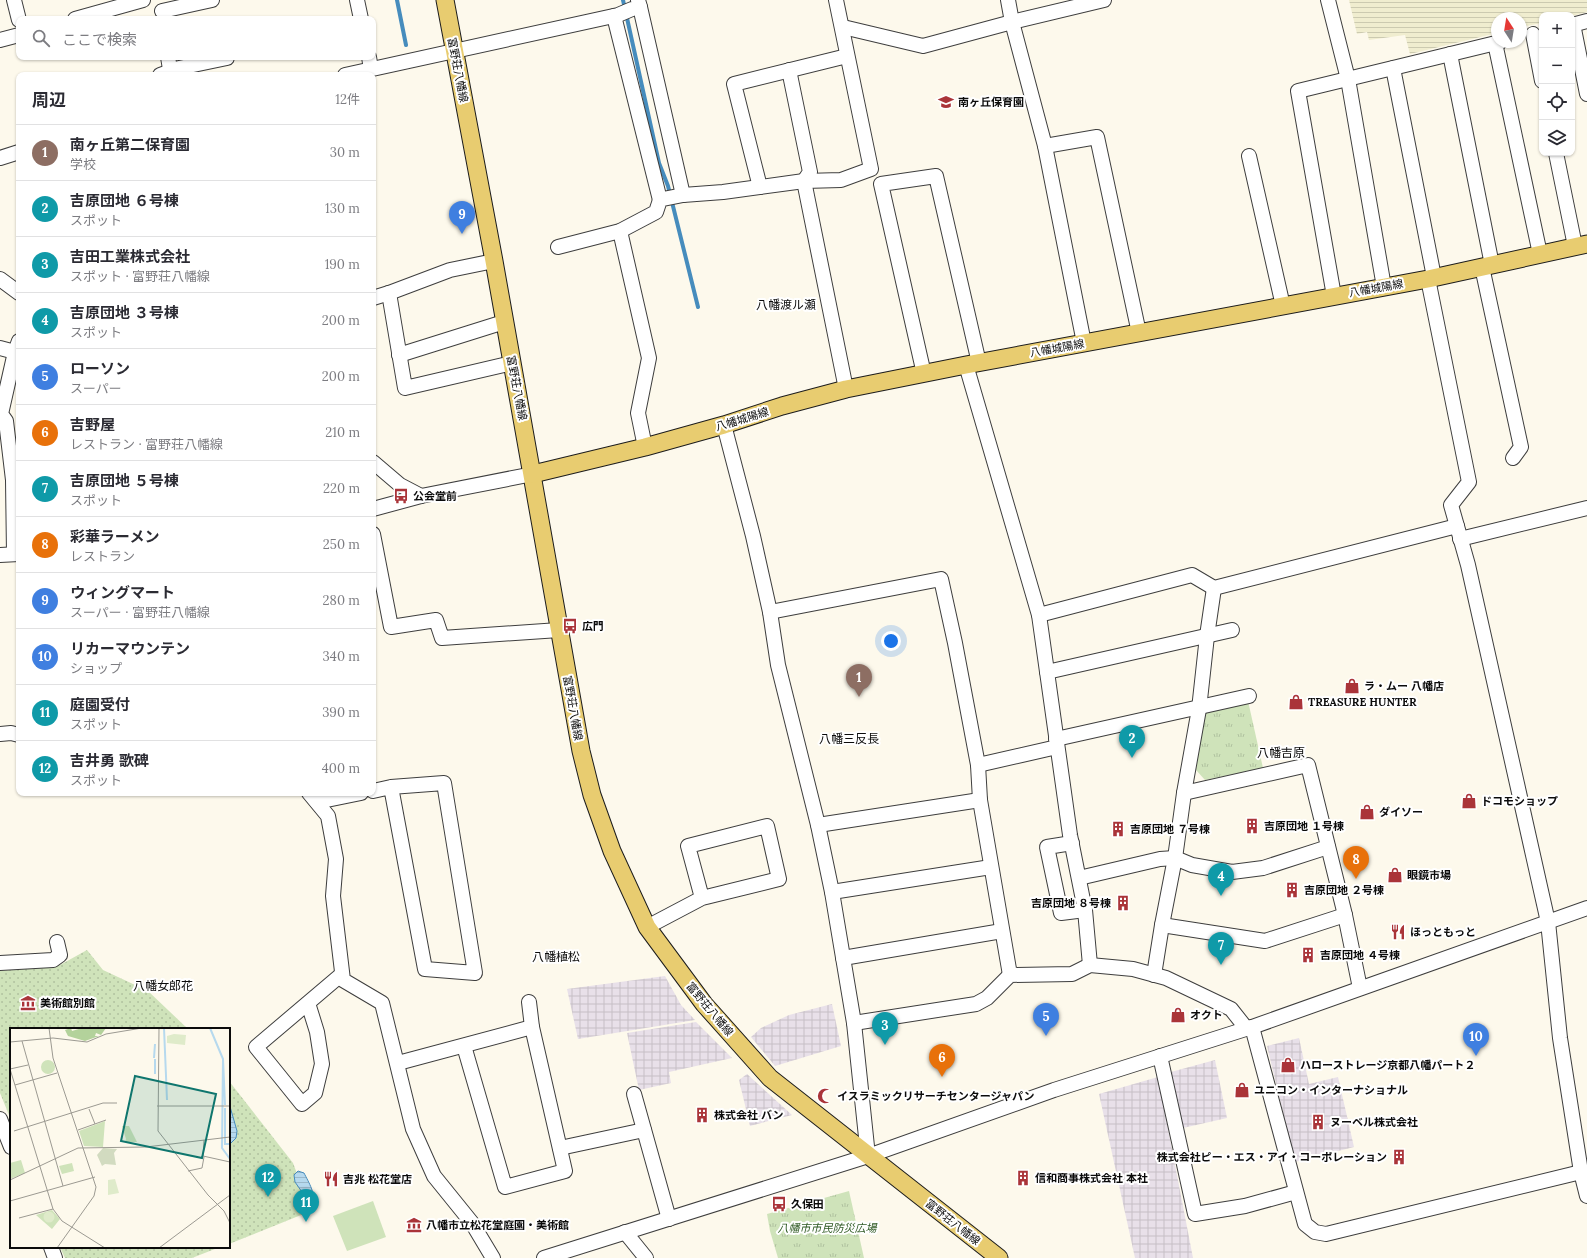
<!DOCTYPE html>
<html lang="ja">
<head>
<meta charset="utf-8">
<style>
	body { margin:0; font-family:Lora,"Noto Sans JP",serif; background:#f7f7f7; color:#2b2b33 }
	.controls { position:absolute; right:12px; top:12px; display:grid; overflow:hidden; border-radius:8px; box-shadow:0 1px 3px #0004 }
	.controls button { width:36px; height:36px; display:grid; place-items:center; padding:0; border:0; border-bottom:1px solid #e1e1e2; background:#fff; color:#2b2b33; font:20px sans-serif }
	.compass { position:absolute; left:1491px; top:12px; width:36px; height:36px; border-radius:50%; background:#fff; box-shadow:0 1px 3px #0004; rotate:348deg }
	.you { position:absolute; left:891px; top:641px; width:14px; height:14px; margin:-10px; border:3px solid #fff; border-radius:50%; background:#1a73e8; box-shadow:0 0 0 6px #1a73e833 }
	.badge { display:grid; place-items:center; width:26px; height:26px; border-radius:50%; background:#aa3439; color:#fff; font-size:13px; font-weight:700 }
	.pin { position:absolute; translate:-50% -33px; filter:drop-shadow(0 1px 2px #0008) }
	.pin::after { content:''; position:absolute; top:21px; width:14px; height:12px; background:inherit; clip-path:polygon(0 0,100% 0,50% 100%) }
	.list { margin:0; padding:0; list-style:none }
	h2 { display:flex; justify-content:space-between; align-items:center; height:52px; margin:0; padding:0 16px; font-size:17px }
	h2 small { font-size:13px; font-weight:400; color:#7c7c81 }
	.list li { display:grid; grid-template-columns:26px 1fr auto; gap:12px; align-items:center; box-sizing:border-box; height:56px; padding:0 16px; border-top:1px solid #e1e1e2 }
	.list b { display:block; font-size:15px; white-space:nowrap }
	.list p { margin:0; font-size:13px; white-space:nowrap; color:#7c7c81 }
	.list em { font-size:13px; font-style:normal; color:#7c7c81 }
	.icon { flex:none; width:22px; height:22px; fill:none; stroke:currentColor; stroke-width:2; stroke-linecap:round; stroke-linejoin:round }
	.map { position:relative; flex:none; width:1587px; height:1258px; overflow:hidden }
	.search { position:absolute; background:#fff; box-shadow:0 1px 3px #0004; left:16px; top:16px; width:360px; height:44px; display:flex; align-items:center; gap:10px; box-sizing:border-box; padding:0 14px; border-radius:8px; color:#7c7c81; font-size:15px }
	.panel { position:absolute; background:#fff; box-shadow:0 1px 3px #0004; left:16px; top:72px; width:360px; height:724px; border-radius:8px }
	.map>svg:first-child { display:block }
</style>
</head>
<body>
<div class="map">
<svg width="1587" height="1258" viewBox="0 0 1587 1258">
	<defs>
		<pattern id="industrial-grid" width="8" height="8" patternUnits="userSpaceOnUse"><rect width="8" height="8" fill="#e8e0e9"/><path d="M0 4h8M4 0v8" fill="none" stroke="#c6bfc6"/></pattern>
		<pattern id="farmland-rules" width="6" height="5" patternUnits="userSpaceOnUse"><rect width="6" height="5" fill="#f0edcf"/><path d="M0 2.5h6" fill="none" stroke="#cccab0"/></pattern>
		<pattern id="park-tufts" width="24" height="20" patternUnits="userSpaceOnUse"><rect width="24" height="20" fill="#cfe3ba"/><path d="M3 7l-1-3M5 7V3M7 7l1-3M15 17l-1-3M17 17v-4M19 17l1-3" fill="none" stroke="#b0c19f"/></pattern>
		<pattern id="garden-dots" width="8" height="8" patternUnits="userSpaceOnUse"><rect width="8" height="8" fill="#cfe3ba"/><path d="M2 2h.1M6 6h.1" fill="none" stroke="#b0c19f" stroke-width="1.8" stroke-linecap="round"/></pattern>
		<pattern id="water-rules" width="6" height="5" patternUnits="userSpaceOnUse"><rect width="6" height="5" fill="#b6d9ee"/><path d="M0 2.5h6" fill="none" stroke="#9bb9cb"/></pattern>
	</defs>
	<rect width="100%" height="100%" fill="#fdf9ec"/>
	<g fill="url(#industrial-grid)">
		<path d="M 665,976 L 681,1005 L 695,1020 L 578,1039 L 567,989 Z"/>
		<path d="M 832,1004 L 841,1046 L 775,1066 L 751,1037 L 761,1028 L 789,1015 Z"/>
		<path d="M 696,1022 L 732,1058 L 669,1072 L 671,1083 L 639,1090 L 627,1033 Z"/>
		<path d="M 1299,1038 L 1309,1084 L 1338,1077 L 1354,1147 L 1295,1162 L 1267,1046 Z"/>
		<path d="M 1215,1060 L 1227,1118 L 1183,1128 L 1171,1072 Z"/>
		<path d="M 747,1074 L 792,1115 L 750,1126 L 739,1080 Z"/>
		<path d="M 1158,1077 L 1193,1258 L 1135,1258 L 1099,1094 Z"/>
	</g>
	<path fill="url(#farmland-rules)" d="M 1349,0 L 1587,0 L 1587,12 L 1572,16 L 1542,15 L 1542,23 L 1521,27 L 1521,18 L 1497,18 L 1497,33 L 1410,54 L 1405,35 L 1369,40 L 1367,32 L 1357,34 Z"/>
	<path fill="#cfe3ba" d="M 373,1201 L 386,1237 L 347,1251 L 333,1216 Z"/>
	<g fill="url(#park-tufts)">
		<path d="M 1248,701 L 1263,768 L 1205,780 L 1196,770 L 1204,710 Z"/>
		<path d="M 849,1191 L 864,1258 L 778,1258 L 770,1231 L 767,1214 Z"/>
	</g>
	<g fill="url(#garden-dots)">
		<path d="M 87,950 L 103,970 L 148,991 L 188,1029 L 11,1029 L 11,1120 L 0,1093 L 0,971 L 60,965 Z"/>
		<path d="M 229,1081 L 293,1163 L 311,1211 L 229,1244 Z"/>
		<path d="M 60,1247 L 220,1247 L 192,1258 L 65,1258 Z"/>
	</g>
	<g fill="url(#water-rules)" stroke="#468cbd">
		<path d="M 229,1103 L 237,1131 L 236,1138 L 231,1143 L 229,1142 Z"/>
		<path d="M 298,1171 L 304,1173 C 308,1181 318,1197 311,1204 L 307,1204 L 303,1201 L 302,1192 L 295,1182 L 294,1175 Z"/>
	</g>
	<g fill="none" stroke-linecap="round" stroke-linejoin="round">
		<g stroke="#468cbd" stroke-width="4">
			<path d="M 397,0 L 406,45"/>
			<path d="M 623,0 L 659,163 L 668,186 L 698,307"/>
		</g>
		<g stroke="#3e3e3e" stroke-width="16">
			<g id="minor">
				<path d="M 14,0 L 19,20"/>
				<path d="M 357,0 L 361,19"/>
				<path d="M 1008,0 L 1012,22 L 1045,146 L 1084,343"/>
				<path d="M 1328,0 L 1348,79 L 1384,287"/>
				<path d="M 640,7 L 683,195"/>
				<path d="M 162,11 L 212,0"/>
				<path d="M 614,16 L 660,200"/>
				<path d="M 75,19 L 143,0"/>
				<path d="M 1573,24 L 1587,94"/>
				<path d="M 1572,25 L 1587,21"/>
				<path d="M 843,27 L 923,46 L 1012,22 L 1104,0"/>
				<path d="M 1533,34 L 1542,81"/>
				<path d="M 0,40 L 19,35"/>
				<path d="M 1495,43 L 1540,254"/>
				<path d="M 1450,54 L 1492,265"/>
				<path d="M 168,57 L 171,75"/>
				<path d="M 369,57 L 371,69"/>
				<path d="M 1393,68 L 1434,277"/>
				<path d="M 789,70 L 810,172 L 804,181 L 846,389"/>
				<path d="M 160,75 L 179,68 L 227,58"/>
				<path d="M 345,75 L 618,15 L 632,9 L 640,7 L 638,0"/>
				<path d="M 1045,146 L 1097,137 L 1139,333"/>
				<path d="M 1556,153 L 1575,246"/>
				<path d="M 1249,156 L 1283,306"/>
				<path d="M 0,158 L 19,152"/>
				<path d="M 760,187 L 734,84 L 847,56"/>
				<path d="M 620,231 L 649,358 L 638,413 L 645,447"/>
				<path d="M 558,247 L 620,231 L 656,212 L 660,200 L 663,199 L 683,195 L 723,192 L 804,181 L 841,180 L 871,169 L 836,0"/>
				<path d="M 1482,267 L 1521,447 L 1513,458"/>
				<path d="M 0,279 L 19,293"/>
				<path d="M 1428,279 L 1469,482 L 1451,505 L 1468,565 L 1548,922 L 1560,1038 L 1581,1172 L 1587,1196"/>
				<path d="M 389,293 L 405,388 L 512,363"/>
				<path d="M 1334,296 L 1298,91 L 1500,42"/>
				<path d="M 373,298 L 389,293 L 450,270 L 494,261"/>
				<path d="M 0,348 L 15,352"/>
				<path d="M 399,355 L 504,322"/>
				<path d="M 966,365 L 1039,615 L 1070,835 L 1085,910 L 1090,965"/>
				<path d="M 924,374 L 881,184 L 936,176 L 979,363"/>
				<path d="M 724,425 L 753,536 L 770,612 L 778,665 L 818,825 L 832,892 L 854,1023 L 868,1156"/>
				<path d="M 373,462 L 400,485 L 421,496"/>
				<path d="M 373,509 L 421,496 L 533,474"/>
				<path d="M 373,534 L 391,627 L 436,620 L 442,638 L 559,630"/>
				<path d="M 1460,539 L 1587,508"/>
				<path d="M 14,554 L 13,480 L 6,421 L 1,414 L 15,352 L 19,341"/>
				<path d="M 0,555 L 19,554"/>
				<path d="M 770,612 L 941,579 L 955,643 L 978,765 L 980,800 L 1010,975"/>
				<path d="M 1039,615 L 1192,575 L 1214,588 L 1457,526"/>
				<path d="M 1047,672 L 1232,630"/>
				<path d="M 0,734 L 11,733 L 19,735"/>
				<path d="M 1056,739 L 1249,696"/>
				<path d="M 978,765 L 1057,747"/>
				<path d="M 373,791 L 391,787 L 444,783 L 475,973 L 425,969 L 391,787"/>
				<path d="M 309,793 L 328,816 L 336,859 L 333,896 L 343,980 L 382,1003 L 413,1129 L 434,1176 L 472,1223 L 493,1258"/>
				<path d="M 1184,793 L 1308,765 L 1345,915 L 1360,988"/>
				<path d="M 317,802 L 361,793"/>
				<path d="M 818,825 L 980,800"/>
				<path d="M 1072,843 L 1047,847 L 1061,913 L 1085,910"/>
				<path d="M 1079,878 L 1160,859 L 1175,858 L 1192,865 L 1232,872 L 1263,868 L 1328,847"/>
				<path d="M 832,892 L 991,867"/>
				<path d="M 1162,925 L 1265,941 L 1345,915"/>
				<path d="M 647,927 L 702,898 L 779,879 L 767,826 L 688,846 L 702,898"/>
				<path d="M 843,958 L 1002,931"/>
				<path d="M 0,963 L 53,960 L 60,955 L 57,942"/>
				<path d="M 1154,975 L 1162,925 L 1175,858 L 1184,793 L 1199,709 L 1207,636 L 1214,588"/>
				<path d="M 308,1003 L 317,1032 L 322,1064 L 315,1093 L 302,1104 L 256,1047 L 342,974"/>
				<path d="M 854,1023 L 976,1004 L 987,998 L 1010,975 L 1072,974 L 1090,965 L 1133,969 L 1166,978 L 1231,1009 L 1246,1028"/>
				<path d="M 1252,1027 L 1305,1224 L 1315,1232 L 1326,1234 L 1581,1172"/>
				<path d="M 464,1046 L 505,1187 L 565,1171 L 532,1027 L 529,1002"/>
				<path d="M 1160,1056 L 1195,1214 L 1245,1206 L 1296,1192"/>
				<path d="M 398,1063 L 532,1027"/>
				<path d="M 634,1094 L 669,1219"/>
				<path d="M 0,1119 L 11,1147"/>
				<path d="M 560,1148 L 644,1130"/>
				<path d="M 625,1232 L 646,1258"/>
				<path d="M 51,1247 L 55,1258"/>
				<path d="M 544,1258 L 868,1156 L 1054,1090 L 1252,1027 L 1587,908"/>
			</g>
		</g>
		<g stroke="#1c1c1c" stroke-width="19">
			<g id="major">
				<path d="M 445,0 L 494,261 L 581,751 L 592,795 L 612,851 L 647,927 L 704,1004 L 770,1078 L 999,1258"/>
				<path d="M 533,474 L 645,447 L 724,425 L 782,406 L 846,389 L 966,365 L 1428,279 L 1587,244"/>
			</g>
		</g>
		<use href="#minor" stroke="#fff" stroke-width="14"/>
		<use href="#major" stroke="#e8cc70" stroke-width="17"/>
	</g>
	<defs>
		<g id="school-bare" transform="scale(1.2)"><path d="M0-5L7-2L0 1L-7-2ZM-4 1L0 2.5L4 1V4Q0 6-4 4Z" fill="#aa3439" stroke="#fff" stroke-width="2.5" paint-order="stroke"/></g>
		<g id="bus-bare" transform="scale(1.2)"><path d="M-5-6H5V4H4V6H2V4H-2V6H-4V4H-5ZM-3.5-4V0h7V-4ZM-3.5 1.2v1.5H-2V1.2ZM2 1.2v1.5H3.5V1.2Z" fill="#aa3439" stroke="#fff" stroke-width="2.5" paint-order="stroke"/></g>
		<g id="shop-bare" transform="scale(1.2)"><path d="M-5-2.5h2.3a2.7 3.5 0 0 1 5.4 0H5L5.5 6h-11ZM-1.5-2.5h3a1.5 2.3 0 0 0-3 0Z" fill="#aa3439" stroke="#fff" stroke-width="2.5" paint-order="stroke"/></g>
		<g id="building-bare" transform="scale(1.2)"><path d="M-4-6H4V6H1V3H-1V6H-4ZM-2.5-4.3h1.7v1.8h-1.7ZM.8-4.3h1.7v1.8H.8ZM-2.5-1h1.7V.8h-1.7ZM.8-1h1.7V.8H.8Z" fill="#aa3439" stroke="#fff" stroke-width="2.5" paint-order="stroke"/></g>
		<g id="restaurant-bare" transform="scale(1.2)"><path d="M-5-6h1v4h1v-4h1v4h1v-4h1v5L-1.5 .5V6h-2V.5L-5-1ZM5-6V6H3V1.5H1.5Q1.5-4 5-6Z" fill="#aa3439" stroke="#fff" stroke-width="2.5" paint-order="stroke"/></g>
		<g id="museum-bare" transform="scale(1.2)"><path d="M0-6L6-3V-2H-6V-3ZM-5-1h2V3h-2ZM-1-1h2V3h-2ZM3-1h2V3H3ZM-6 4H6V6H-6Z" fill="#aa3439" stroke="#fff" stroke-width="2.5" paint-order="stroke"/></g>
		<g id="mosque-bare" transform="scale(1.2)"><path d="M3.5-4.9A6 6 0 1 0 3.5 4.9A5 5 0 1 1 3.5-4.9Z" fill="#aa3439" stroke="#fff" stroke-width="2.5" paint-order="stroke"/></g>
	</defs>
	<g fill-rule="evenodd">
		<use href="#school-bare" x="946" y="102"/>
		<use href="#bus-bare" x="401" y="496"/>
		<use href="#bus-bare" x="570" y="626"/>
		<use href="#shop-bare" x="1352" y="686"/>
		<use href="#shop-bare" x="1296" y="702"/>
		<use href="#shop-bare" x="1469" y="801"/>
		<use href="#shop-bare" x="1367" y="812"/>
		<use href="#building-bare" x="1252" y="826"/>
		<use href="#building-bare" x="1118" y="829"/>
		<use href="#shop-bare" x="1395" y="875"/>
		<use href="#building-bare" x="1292" y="890"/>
		<use href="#building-bare" x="1123" y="903"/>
		<use href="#restaurant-bare" x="1398" y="932"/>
		<use href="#building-bare" x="1308" y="955"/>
		<use href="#museum-bare" x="28" y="1003"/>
		<use href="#shop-bare" x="1178" y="1015"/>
		<use href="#shop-bare" x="1288" y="1065"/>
		<use href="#shop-bare" x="1242" y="1090"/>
		<use href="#mosque-bare" x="825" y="1096"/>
		<use href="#building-bare" x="702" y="1115"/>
		<use href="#building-bare" x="1318" y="1122"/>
		<use href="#building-bare" x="1399" y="1157"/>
		<use href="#building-bare" x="1023" y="1178"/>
		<use href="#restaurant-bare" x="331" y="1179"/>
		<use href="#bus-bare" x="779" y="1204"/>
		<use href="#museum-bare" x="414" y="1225"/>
	</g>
	<g text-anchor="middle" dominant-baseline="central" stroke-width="4" stroke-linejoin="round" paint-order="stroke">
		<g font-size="11" fill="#0b0b0b" stroke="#fff">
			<text transform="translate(458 70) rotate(79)">富野荘八幡線</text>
			<text transform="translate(1376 288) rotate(-10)">八幡城陽線</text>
			<text transform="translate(1057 348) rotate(-10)">八幡城陽線</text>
			<text transform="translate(517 388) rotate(79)">富野荘八幡線</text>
			<text transform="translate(742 419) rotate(-17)">八幡城陽線</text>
			<text transform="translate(573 708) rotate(80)">富野荘八幡線</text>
			<text transform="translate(710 1009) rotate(50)">富野荘八幡線</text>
			<text transform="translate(953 1222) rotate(38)">富野荘八幡線</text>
		</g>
		<g font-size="11" font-weight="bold" fill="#0b0b0b" stroke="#fff" text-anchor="start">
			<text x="958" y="102">南ヶ丘保育園</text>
			<text x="413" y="496">公会堂前</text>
			<text x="582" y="626">広門</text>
			<text x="1364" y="686">ラ・ムー 八幡店</text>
			<text x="1308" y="702">TREASURE HUNTER</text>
			<text x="1481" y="801">ドコモショップ</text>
			<text x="1379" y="812">ダイソー</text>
			<text x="1264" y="826">吉原団地 １号棟</text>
			<text x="1130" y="829">吉原団地 ７号棟</text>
			<text x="1407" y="875">眼鏡市場</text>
			<text x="1304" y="890">吉原団地 ２号棟</text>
			<text x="1111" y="903" text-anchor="end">吉原団地 ８号棟</text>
			<text x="1410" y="932">ほっともっと</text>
			<text x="1320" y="955">吉原団地 ４号棟</text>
			<text x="40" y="1003">美術館別館</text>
			<text x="1190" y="1015">オクト</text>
			<text x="1300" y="1065">ハローストレージ京都八幡パート２</text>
			<text x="1254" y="1090">ユニコン・インターナショナル</text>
			<text x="837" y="1096">イスラミックリサーチセンタージャパン</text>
			<text x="714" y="1115">株式会社 バン</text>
			<text x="1330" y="1122">ヌーベル株式会社</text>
			<text x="1387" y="1157" text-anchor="end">株式会社ピー・エス・アイ・コーポレーション</text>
			<text x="1035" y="1178">信和商事株式会社 本社</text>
			<text x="343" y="1179">吉兆 松花堂店</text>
			<text x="791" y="1204">久保田</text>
			<text x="426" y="1225">八幡市立松花堂庭園・美術館</text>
		</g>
		<g font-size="11" font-style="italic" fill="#2f5a24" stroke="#fff">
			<text x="827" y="1228">八幡市市民防災広場</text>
		</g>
		<g font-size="12" fill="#0b0b0b" stroke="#fff">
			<text x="786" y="304">八幡渡ル瀬</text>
			<text x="849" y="738">八幡三反長</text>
			<text x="1281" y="752">八幡吉原</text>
			<text x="556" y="956">八幡植松</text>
			<text x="163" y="985">八幡女郎花</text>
		</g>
	</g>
	<g transform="translate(10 1028)">
		<rect width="220" height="220" fill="#fdf9ec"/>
		<path d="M 61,0 L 62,3 L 72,0 L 96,0 L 91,7 L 86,5 L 85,8 L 89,8 L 75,13 L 58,8 L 55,2 Z" fill="#b3d29b"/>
		<path d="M 93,120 L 107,121 L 104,125 L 106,137 L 95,136 L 92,138 L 87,127 Z" fill="#d2dbc0"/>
		<path d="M31 39a7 7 0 1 1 14 0a7 7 0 1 1-14 0ZM 95,93 L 93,119 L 74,118 L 69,103 ZM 11,132 L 15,145 L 0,151 L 0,135 ZM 62,135 L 64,143 L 52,146 L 49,138 ZM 42,182 L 50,191 L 42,201 L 26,187 Z" fill="#cfe3ba"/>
		<path d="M 112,98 L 119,98 L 127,114 L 115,114 L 116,111 Z" fill="#cfe3ba"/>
		<path d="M 164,6 L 176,7 L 175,17 L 157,15 L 157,8 ZM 105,151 L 109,165 L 98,167 L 98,152 ZM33.5 189a5.5 5.5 0 1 1 11 0a5.5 5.5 0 1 1-11 0Z" fill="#dfebca"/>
		<path fill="none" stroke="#b6d9ee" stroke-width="2" d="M 154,0 L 157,72M 200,0 L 213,31 L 212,120 L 220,131M 144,30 L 145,16M 145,31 L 145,46M 213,31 L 215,77M 215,80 L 215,116 L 220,116"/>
		<path fill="none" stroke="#9c9a92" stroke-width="1" d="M 39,0 L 43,30 L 86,159 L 84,168 L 47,220M 149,0 L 148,103 L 198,167 L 214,183 L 220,195M 12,13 L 53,158M 0,14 L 43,10 L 77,14 L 96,6 L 132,0M 0,41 L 43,181 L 52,193 L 95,220M 0,41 L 18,37M 5,57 L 47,45M 147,78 L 220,78M 79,81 L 85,96M 68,102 L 96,92M 4,103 L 93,75 L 107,75M 194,112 L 193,128 L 220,134M 178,143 L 192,140 L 194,129M 0,152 L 68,120 L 136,119 L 220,109M 0,173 L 85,149M 9,190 L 43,181M 149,220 L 220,167"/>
		<path fill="#0f766e" fill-opacity="0.15" stroke="#0f766e" stroke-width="2" d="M 125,48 L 206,66 L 192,130 L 111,113 Z"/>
		<rect width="220" height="220" fill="none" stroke="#0b0b0b" stroke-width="2"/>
	</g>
</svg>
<div class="controls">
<button>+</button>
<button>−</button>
<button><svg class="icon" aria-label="locate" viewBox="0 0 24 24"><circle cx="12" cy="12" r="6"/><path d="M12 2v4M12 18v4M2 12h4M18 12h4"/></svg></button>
<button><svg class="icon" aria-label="layers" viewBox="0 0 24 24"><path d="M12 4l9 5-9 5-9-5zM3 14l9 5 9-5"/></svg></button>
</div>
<svg class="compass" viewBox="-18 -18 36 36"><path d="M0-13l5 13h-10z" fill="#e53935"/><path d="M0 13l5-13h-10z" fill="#7c7c81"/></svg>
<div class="you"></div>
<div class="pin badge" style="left:859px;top:697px;background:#8d6e63">1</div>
<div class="pin badge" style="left:1132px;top:758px;background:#0f9aa8">2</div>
<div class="pin badge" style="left:885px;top:1045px;background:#0f9aa8">3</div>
<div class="pin badge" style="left:1221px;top:896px;background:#0f9aa8">4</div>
<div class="pin badge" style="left:1046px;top:1036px;background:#3f7fe0">5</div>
<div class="pin badge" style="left:942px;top:1077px;background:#e8710a">6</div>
<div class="pin badge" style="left:1221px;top:965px;background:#0f9aa8">7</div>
<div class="pin badge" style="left:1356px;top:879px;background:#e8710a">8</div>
<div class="pin badge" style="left:462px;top:234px;background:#3f7fe0">9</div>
<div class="pin badge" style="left:1476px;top:1056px;background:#3f7fe0">10</div>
<div class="pin badge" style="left:306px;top:1222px;background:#0f9aa8">11</div>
<div class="pin badge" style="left:268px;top:1197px;background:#0f9aa8">12</div>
<div class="search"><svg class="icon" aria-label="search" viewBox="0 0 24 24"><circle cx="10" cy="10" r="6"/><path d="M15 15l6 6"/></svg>ここで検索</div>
<section class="panel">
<h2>周辺<small>12件</small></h2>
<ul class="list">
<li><span class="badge" style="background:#8d6e63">1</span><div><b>南ヶ丘第二保育園</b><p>学校</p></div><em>30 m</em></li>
<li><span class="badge" style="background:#0f9aa8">2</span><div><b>吉原団地 ６号棟</b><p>スポット</p></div><em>130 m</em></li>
<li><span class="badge" style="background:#0f9aa8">3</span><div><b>吉田工業株式会社</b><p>スポット · 富野荘八幡線</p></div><em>190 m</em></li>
<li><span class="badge" style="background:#0f9aa8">4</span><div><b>吉原団地 ３号棟</b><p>スポット</p></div><em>200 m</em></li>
<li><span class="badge" style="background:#3f7fe0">5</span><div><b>ローソン</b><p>スーパー</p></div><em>200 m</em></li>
<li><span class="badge" style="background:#e8710a">6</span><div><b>吉野屋</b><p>レストラン · 富野荘八幡線</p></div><em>210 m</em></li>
<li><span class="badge" style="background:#0f9aa8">7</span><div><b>吉原団地 ５号棟</b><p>スポット</p></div><em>220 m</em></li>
<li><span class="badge" style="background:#e8710a">8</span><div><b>彩華ラーメン</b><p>レストラン</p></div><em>250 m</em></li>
<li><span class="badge" style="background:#3f7fe0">9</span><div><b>ウィングマート</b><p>スーパー · 富野荘八幡線</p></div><em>280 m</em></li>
<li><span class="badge" style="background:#3f7fe0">10</span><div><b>リカーマウンテン</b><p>ショップ</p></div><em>340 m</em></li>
<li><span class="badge" style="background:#0f9aa8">11</span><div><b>庭園受付</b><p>スポット</p></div><em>390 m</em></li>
<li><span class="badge" style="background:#0f9aa8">12</span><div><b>吉井勇 歌碑</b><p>スポット</p></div><em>400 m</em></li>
</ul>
</section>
</div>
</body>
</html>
